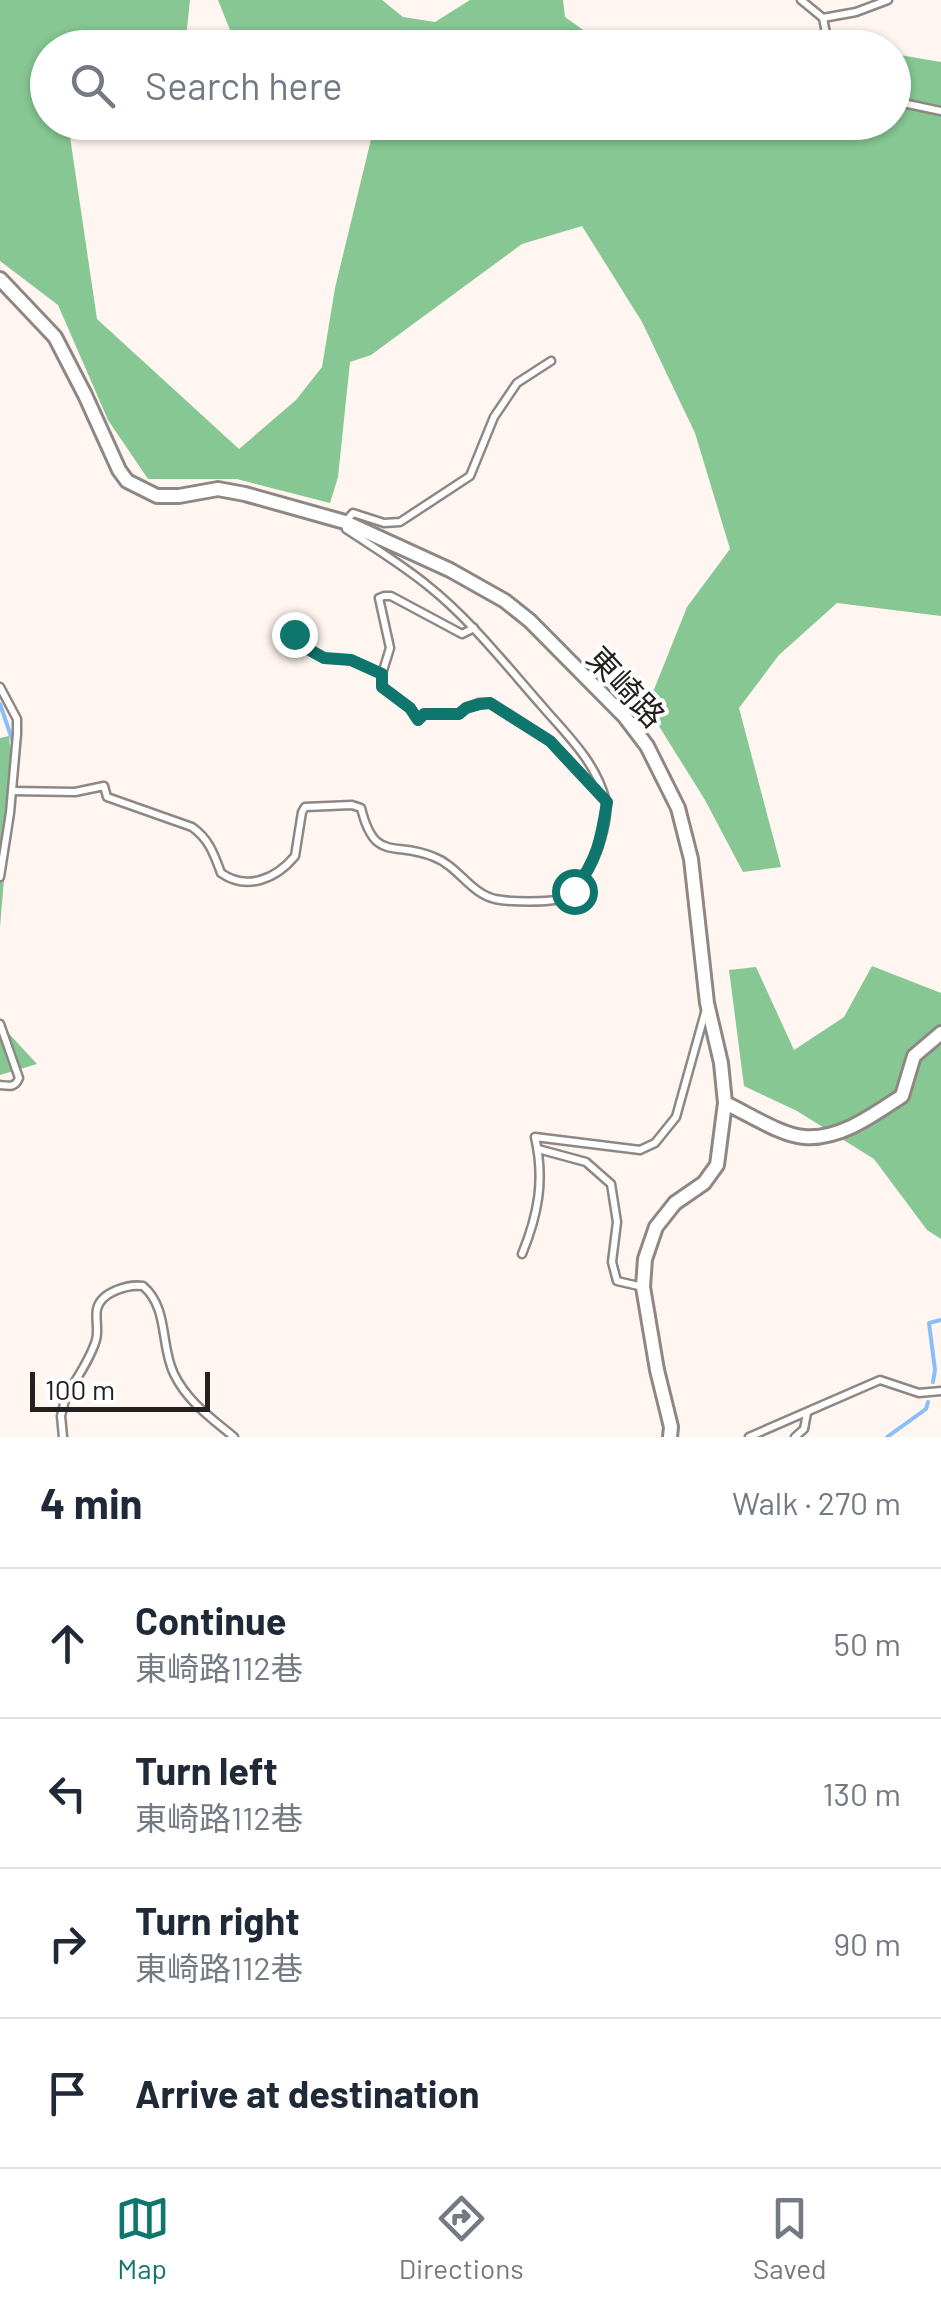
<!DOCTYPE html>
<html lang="en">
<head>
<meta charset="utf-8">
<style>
	body { margin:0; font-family:Barlow,"Noto Sans TC",sans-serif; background:#f6f6f7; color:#1f2937 }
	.scale { position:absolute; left:30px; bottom:25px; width:180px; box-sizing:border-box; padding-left:10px; border:5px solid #24201f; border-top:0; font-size:28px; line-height:35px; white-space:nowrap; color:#24201f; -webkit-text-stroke:8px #fff; paint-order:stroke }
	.stop { position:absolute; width:30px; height:30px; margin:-22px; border:8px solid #0f766e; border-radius:50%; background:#fff }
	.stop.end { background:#0f766e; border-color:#fff; box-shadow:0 2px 10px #0008 }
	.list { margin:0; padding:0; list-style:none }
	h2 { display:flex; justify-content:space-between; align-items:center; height:130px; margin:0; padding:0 40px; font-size:42px }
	h2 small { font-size:32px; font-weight:400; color:#747a83 }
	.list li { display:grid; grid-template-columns:65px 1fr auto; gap:30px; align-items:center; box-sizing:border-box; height:150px; padding:0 40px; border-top:2px solid #e0e1e3 }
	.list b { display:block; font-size:38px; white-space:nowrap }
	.list p { margin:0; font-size:32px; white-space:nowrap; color:#747a83 }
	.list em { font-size:32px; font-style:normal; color:#747a83 }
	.icon { flex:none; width:55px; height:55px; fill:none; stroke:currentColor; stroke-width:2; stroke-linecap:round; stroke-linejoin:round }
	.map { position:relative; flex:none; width:941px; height:1437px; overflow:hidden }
	.search { position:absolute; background:#fff; box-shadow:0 2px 8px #0004; left:30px; right:30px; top:30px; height:110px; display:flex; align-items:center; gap:25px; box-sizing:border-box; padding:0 35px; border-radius:55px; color:#747a83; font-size:38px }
	.sheet { height:730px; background:#fff }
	nav { display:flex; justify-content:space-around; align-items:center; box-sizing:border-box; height:140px; border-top:2px solid #e0e1e3; background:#fff; font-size:28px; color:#747a83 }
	nav a { display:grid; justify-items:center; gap:5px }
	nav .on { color:#0f766e }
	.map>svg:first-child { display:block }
</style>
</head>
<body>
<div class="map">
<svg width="941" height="1437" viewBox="0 0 941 1437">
	<rect width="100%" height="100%" fill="#fff5f1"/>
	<g fill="#86c793">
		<path d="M 0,0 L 190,0 L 185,47 L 48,48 L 48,122 L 73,123 L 69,130 L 97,319 L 239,449 L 296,400 L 322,367 L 335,288 L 375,123 L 894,122 L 894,54 L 941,62 L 941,616 L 837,603 L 779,655 L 739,708 L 781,867 L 743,872 L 705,800 L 647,707 L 687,607 L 730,549 L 695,433 L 642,322 L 582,226 L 522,244 L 371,355 L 350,362 L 338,477 L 330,503 L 237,479 L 148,479 L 108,420 L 58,305 L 0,261 Z"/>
		<path d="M 218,0 L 382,0 L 403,17 L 435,22 L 470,0 L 563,0 L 565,17 L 607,47 L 233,47 L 234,40 Z"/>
		<path d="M 760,35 L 855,47 L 662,48 L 684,41 Z"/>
		<path d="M 9,736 L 13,774 L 0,927 L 0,738 Z"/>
		<path d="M 872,966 L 941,993 L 941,1239 L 927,1230 L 874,1159 L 797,1111 L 744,1086 L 729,970 L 756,967 L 794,1050 L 844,1017 Z"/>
		<path d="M 0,1024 L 37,1064 L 0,1075 Z"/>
	</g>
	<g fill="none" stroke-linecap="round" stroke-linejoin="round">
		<g stroke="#89bff8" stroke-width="4">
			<path d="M 0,704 L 14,745"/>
			<path d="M 5,824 L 10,784"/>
			<path d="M 933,1382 L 935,1370 L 929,1323 L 941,1320"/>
			<path d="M 887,1437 L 926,1409 L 928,1402"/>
		</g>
		<g stroke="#8f8783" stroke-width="11">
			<g id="lane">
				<path d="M 801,0 L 823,18 L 829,48"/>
				<path d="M 823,18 L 856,12 L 888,0"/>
				<path d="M 894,96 L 903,103 L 941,111"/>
				<path d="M 474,628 L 462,634 L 391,596 L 384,596 L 379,598 L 390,648 L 382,674 L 382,687 L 410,708 L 418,720 L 424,714 L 459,714 L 466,708 L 479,703 L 490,703 L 550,741 L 604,799"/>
				<path d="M 283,631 L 293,634 L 306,648 L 324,658 L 351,660 L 382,674"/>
				<path d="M 0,687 L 17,719 L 17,734 L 10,813 L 0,877"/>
				<path d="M 12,791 L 75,792 L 104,786 L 107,797 L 192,827 C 209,839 214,854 221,873 C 247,891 276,879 295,856 L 302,812 L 305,807 L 352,805 L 361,808 C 375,864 394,840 434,857 C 458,866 470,893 495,899 C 510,902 549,903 563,898 C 573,895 579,885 584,877 C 596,860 610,819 605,798 C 595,761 566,734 542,706 C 505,664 470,619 427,585 C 401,564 373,547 346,529 L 345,522 L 353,513 L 384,523 L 400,522 L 470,476 L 494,417 L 517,383 L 551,361"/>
				<path d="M 0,1024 L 19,1078 C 15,1088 9,1086 0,1085"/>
				<path d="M 538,1149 L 586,1162 L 611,1184 L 617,1222 L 612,1262 L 617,1281 L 643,1287"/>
				<path d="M 522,1254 C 538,1215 545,1180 535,1137 L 640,1150 L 655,1143 L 676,1117 L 706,1009"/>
				<path d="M 63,1437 L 61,1416 L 66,1396 C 76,1379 90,1360 96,1340 C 99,1330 95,1319 97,1309 C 101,1292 128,1284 143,1286 C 169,1308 160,1346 174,1374 C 187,1401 211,1418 234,1437"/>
				<path d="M 749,1437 L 880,1380 L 919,1393 L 941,1391"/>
				<path d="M 795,1437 L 804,1429 L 807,1413"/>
			</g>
		</g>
		<g stroke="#8f8783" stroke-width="18">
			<g id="street">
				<path d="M 0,279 L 55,337 L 85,395 L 119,470 L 127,481 L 157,496 L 179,496 L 218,489 L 245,494 L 345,522 L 450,570 L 505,601 L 530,621 L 625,717 L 647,746 L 678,808 L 691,859 L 707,1003 L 721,1063 L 725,1103 L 717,1165 L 704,1183 L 675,1203 L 656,1227 L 645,1259 L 643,1287 L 657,1370 L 671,1427 L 670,1437"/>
				<path d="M 725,1103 C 747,1113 780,1135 804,1137 C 840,1140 873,1115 902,1096 L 914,1056 L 941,1033"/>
			</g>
		</g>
		<use href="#lane" stroke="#fff" stroke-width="6"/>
		<use href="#street" stroke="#fff" stroke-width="12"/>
	</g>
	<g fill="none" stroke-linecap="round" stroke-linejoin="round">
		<path stroke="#0f766e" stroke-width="12" d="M 294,634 L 306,648 L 324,658 L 351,660 L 382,674 L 382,687 L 410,708 L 418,720 L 424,714 L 459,714 L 466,708 L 480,704 L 490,703 L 550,741 L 607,802 C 601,841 597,859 574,891"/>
	</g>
	<g text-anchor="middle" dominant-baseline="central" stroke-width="8" stroke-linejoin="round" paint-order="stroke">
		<g font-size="32" fill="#24201f" stroke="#fff">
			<text transform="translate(627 686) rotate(47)">東崎路</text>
		</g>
	</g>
</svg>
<div class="scale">100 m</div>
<div class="stop" style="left:574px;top:891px"></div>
<div class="stop end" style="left:294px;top:634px"></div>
<div class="search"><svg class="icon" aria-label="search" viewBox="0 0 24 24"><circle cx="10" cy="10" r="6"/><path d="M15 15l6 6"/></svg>Search here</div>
</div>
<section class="sheet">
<h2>4 min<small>Walk · 270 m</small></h2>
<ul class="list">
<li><svg class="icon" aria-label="ahead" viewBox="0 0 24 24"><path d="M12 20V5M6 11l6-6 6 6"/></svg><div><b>Continue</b><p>東崎路112巷</p></div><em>50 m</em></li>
<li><svg class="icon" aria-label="left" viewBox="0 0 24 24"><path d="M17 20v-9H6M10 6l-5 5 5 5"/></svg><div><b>Turn left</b><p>東崎路112巷</p></div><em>130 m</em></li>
<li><svg class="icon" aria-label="right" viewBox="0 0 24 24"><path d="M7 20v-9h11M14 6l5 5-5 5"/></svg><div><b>Turn right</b><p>東崎路112巷</p></div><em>90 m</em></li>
<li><svg class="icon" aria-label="arrive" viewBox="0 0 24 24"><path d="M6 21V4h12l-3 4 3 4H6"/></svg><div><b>Arrive at destination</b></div></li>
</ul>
</section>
<nav>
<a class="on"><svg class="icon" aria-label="map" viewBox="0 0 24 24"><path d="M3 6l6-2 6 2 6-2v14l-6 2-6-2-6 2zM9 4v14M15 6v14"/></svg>Map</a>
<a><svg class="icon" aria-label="directions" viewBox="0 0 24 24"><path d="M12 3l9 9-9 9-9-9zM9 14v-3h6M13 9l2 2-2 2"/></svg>Directions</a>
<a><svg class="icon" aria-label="saved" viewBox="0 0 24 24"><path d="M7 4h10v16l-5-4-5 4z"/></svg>Saved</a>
</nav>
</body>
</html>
